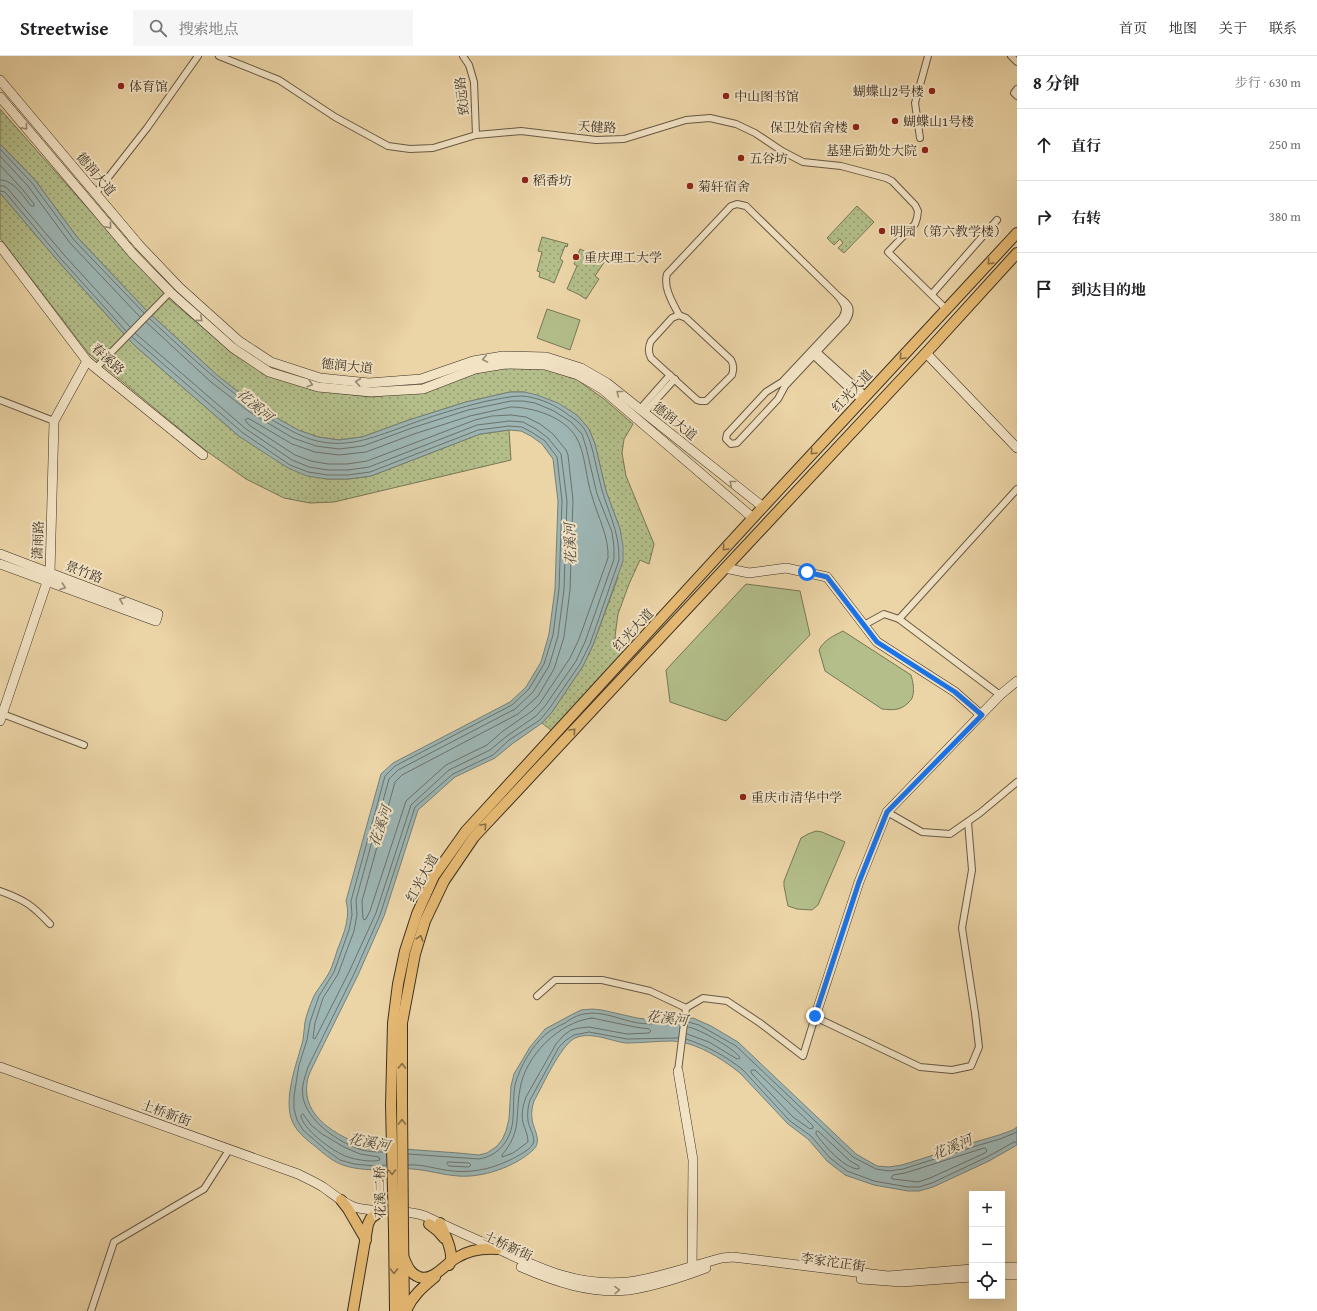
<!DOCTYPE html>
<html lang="zh">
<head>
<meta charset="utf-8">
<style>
	body { margin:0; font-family:"Gentium Book Plus","Noto Serif SC",serif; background:#f6f6f6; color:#202124 }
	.controls { position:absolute; right:12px; bottom:12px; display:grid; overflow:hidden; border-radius:0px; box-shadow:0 4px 16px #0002 }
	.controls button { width:36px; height:36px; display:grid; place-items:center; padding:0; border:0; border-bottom:1px solid #e0e0e0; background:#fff; color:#202124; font:20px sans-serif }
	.stop { position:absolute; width:12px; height:12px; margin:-9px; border:3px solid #1a73e8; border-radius:50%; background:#fff }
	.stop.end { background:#1a73e8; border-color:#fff; box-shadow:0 1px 4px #0008 }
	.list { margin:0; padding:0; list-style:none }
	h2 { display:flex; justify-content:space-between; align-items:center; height:52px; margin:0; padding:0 16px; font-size:17px }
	h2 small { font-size:13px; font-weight:400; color:#757577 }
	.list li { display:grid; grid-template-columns:26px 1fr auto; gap:12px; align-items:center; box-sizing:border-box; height:72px; padding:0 16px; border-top:1px solid #e0e0e0 }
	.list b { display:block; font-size:15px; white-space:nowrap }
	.list em { font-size:13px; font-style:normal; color:#757577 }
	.icon { flex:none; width:22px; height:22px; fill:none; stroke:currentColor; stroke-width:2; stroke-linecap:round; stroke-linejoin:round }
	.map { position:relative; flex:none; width:1017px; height:1255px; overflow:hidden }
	header { display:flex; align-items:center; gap:24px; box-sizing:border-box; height:56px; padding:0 20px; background:#fff; border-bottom:1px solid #e0e0e0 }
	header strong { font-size:19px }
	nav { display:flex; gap:22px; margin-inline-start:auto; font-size:14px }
	.search { width:280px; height:36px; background:#f6f6f6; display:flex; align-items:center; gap:10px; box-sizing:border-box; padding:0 14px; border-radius:0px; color:#757577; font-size:15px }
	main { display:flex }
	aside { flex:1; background:#fff }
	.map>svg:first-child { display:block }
</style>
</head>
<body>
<header>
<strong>Streetwise</strong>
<div class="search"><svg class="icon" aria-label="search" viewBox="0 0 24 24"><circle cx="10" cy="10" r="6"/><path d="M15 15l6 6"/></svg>搜索地点</div>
<nav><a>首页</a><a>地图</a><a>关于</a><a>联系</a></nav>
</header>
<main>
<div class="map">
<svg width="1017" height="1255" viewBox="0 0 1017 1255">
	<defs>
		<pattern id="park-dots" width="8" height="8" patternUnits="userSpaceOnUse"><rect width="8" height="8" fill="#b3be8a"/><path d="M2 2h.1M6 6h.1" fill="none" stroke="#939b70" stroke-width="1.8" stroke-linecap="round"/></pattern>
	</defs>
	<rect width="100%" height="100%" fill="#ebd4a6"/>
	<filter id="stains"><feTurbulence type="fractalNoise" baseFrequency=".005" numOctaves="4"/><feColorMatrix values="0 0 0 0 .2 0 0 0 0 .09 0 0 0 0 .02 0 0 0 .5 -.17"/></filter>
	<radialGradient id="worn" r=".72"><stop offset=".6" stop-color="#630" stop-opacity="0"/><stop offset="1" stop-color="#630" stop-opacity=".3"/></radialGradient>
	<g fill="url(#park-dots)" stroke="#777756">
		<path d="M 0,53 L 130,200 L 169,243 L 231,295 L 319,335 L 371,341 L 424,335 L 477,316 L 506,312 L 545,313 L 576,323 L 604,343 L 633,368 L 624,383 L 622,397 L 626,420 L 654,488 L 649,508 L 640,504 L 629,528 L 618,558 L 615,580 L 622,597 L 551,674 L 542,667 L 552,656 L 583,610 L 593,589 L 617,524 L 620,473 L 606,435 L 595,388 L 589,373 L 577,359 L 524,336 L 510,336 L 466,346 L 409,364 L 362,381 L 339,384 L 318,381 L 298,374 L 256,350 L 217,319 L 146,254 L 77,181 L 35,124 L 0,88 Z"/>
		<path d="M 0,137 L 58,205 L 134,289 L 240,381 L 327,423 L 348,423 L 371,420 L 480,378 L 509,374 L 511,404 L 334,446 L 310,447 L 284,442 L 246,423 L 205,394 L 89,298 L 0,182 Z"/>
		<path d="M 857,150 L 874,166 L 844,197 L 838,192 L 843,187 L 840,183 L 834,189 L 827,182 Z"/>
		<path d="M 542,181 L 568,188 L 567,191 L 565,190 L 560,203 L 563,205 L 554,227 L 548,224 L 539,221 L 540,216 L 537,215 L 542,196 L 538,195 Z"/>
		<path d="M 580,193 L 605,205 L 595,220 L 599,223 L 586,243 L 578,238 L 567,233 L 577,210 L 574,208 Z"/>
	</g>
	<g fill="#b3be8a" stroke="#777756">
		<path d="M 547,253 L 580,264 L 570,294 L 537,282 Z"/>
		<path d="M 746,528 L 800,535 L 810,579 L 726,665 L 670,646 L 666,614 Z"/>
		<path d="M 843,575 L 911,619 C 913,626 915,635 912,642 C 912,643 909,646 908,647 C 900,655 892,654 882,653 L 825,615 L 819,594 C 824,584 833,580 843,575 Z"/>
		<path d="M 816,775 L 822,776 L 845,786 L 818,849 L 812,854 L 797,853 L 788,850 L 784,830 L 784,825 L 801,782 L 808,778 Z"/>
	</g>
	<path fill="#9db5b3" stroke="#768079" d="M 0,88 L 35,124 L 77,181 L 146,254 L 217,319 L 256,350 L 298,374 L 318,381 L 339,384 L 362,381 L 409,364 L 466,346 L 510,336 L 524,336 L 537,339 L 558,347 L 577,359 L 589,373 L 595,388 L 606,435 L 620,473 L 623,490 L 623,505 L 593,589 L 583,610 L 552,656 L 542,667 L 512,688 L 495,702 L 455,721 L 418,754 L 384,860 L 358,919 L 312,1012 C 310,1017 307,1022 307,1027 C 302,1061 337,1079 363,1090 L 458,1097 L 479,1099 L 487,1097 L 496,1091 L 502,1084 L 506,1075 L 509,1063 L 511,1030 L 514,1018 L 530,991 L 545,973 L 571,959 L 581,954 L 592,953 L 602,954 L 637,962 L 653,964 L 693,962 L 711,970 L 738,986 L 856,1098 L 877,1110 L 889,1111 L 902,1109 L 975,1086 L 999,1079 L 1013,1074 L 1017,1071 L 1017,1089 L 989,1105 L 933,1131 L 919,1135 L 908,1135 L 874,1129 L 845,1119 L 827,1105 L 808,1083 L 788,1068 L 740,1017 C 721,1002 696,986 672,985 C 657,985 641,987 626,987 C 610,985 591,975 575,982 C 560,990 543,1029 534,1045 C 532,1051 531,1057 532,1063 C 533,1073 543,1085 533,1094 C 515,1111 482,1122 458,1120 C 442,1119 428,1114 413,1113 C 403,1112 392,1113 382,1114 C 369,1114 350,1113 338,1107 C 330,1103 323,1097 316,1091 C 307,1084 298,1077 293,1067 C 282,1044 297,1007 303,984 C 304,978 304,972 305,966 C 307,957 311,946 315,938 C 320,930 326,923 330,915 C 333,908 335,901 337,895 C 343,879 351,862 346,845 L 381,718 L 393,707 L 510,646 L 526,631 L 541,606 L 549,578 L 555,533 L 558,445 L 553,403 L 542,388 L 531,380 L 521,375 L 509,374 L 480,378 L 371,420 L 348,423 L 327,423 L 307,420 L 288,412 L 240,381 L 134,289 L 58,205 L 0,137 Z"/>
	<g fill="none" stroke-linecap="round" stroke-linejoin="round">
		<g stroke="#6c726b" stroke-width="1">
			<path d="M 0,93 L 32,127 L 74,184 L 144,257"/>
			<path d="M 0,100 L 28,130 L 70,187 L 140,261"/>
			<path d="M 0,109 L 23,134 L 34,148 L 34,150 L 31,150 C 23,140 14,124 0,124"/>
			<path d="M 0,130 L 4,130 L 8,133 L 65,200 L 130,271"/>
			<path d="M 0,135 L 5,136 L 61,203 L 126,275"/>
			<path d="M 150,263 C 189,299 228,337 274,365 C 288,373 301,381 317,385 C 347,392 372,382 400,372 C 428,361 458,352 487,345 C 499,343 510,340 522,340 C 536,341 551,347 563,355 C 571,361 582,367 586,376 C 593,390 595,407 599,422 C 605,452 620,473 619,504 L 590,588 L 580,608 L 549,653 L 540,664 L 509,684 L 493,699 L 453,718 L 415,751 L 380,859 L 354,918 L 308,1011 C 305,1021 301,1030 303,1041 C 307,1065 339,1087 362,1094 C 369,1096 378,1096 386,1096"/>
			<path d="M 135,277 L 246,373 L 292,404 L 309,411 L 328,414 L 348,414 L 369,411 L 477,369 L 509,365 L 523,366 L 536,373 L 548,382 L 561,398 L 567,445 L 564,533 L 558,580 L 549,610 L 533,636 L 515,653 L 398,714 L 389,723 L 356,844 L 357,859 L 354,875 L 338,918 L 323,942 L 315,967 L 313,982 L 315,983 L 349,916 L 376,857 L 411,749 L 449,714 L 490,694 L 507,680 L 536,660 L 545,650 L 576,605 L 585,586 L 614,503 L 614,491 L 612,476 L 597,438 L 586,391 L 582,378 L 571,366 L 554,355 L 535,347 L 523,345 L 511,345 L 468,354 L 412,372 L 363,390 L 339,393 L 316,390 L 293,382 L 251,357 L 211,326 L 146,266"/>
			<path d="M 132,281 L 243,377 L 290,409 L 308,416 L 328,419 L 348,419 L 370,416 L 478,374 L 509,370 L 522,371 L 533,377 L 545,385 L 557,401 L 562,445 L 559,533 L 553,579 L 544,608 L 529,633 L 512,649 L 395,710 L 385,720 L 351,845 L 352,859 L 349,874 L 334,916 L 319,940 L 310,966 L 307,984 L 299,1009 L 294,1040 L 294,1053 L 297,1064 L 303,1074 L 326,1094 L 340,1104 L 354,1108 L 375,1110 L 386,1109"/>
			<path d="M 511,351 C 533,351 564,361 576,381 C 585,394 586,424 592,440 C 598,462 609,480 608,502 L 579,583 L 570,602 L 540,647 L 532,655 L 503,675 L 487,689 L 446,709 L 406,745 L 370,855 L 366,863 L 364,864 L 363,862 L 362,845 L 395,726 L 402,719 L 518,658 L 538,640 L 554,613 L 564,581 L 570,534 L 573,444 L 568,399 L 566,394 L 553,378 L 540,368 L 526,361 L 511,359 L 492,360 L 475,364 L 367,405 L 347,408 L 328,408 L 311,405 L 295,399 L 249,369 L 245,364 L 248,362 L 292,388 L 315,396 L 339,399 L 366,396 L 414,378 L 470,360 Z"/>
			<path d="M 592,962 L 635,971 L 649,973 L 651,975 L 649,977 L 627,978 L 589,971 L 579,972 L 571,974 L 563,980 L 556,988 L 526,1041 C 523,1049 521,1058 523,1067 C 525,1073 528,1079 528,1086 L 513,1097 L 502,1101 L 502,1099 C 522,1075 515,1061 520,1033 C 525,1000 559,966 592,962 Z"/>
			<path d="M 688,966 L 699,969 L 736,990 L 853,1101 L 876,1113 L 889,1115 L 903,1113 L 976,1090 L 1000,1083 L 1017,1076"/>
			<path d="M 687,978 L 709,986 L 737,1003 L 740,1002 C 737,994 698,972 688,971"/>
			<path d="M 686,983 C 707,990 726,1000 743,1014 L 790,1065 L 811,1080 L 830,1102 L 847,1115 L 874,1125 L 908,1131 L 919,1131 L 932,1127 L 987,1101 L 1014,1086 L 1017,1086"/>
			<path d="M 752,1014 L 755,1014 L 813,1070 L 813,1072 L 810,1073 L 793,1061 L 752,1018 L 751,1016 Z"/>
			<path d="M 303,1058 L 311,1069 L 322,1078 L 344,1091 L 360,1098 L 379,1101 L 380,1104 C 372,1107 349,1103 341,1098 C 329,1092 303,1073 301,1060 Z"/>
			<path d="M 818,1075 L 850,1105 L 859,1110 L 859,1113 C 844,1113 824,1089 816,1078 L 816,1076 Z"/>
			<path d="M 985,1092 L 987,1095 L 985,1097 L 930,1122 L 918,1126 L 893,1123 L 891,1122 L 893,1119 L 905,1117 Z"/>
			<path d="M 408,1098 L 479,1103 C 499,1100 512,1083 513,1062 C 514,1051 513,1040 515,1029 C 520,1010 532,990 546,978 C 552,973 559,970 565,967 C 571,963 577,959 584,958 C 602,954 620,964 638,967 C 652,969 666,967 680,966"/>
			<path d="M 448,1106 L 469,1107 L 471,1109 L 469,1111 L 449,1110 L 447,1108 Z"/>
			<path d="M 408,1109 C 420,1108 433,1112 445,1114 C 468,1118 489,1114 510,1104 C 516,1101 530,1094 533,1088 C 536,1081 529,1072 528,1065 C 527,1058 528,1050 530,1044 L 559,991 L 566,984 L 574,979 L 589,976 L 627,983 L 678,982"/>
		</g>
		<g stroke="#675944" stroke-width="8">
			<g id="street">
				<path d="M 219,0 L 279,24 L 335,61 L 388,90 L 410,93 L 433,92 L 476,79 L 521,75 L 596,84 L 624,83 L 686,64 L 710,62 L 736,68 L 755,77 L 782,95 L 803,106 L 841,110 L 886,122 L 892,125 L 915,149 L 918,155 L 917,162 L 915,168 L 888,196 L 946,253"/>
				<path d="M 463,0 L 469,9 L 474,26 L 476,79"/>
				<path d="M 1011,0 L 1017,6"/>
				<path d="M 1017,33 L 1014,37 L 1017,40"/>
				<path d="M 920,82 L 915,47 L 928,0"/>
				<path d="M 96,137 L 147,72 L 198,0"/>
				<path d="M 932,238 L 997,164"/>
				<path d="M 838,240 C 848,248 854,252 846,265 L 785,330 L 778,343 L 737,387 L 731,388 L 726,383 L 727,378 L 766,336 L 782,326 L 842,262 C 848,253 844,248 838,240 Z"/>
				<path d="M 679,259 C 673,247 663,232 667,218 L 731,150 L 737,148 L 746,150 L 838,240"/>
				<path d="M 679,259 L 686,262 L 731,304 C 734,309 734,313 732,319 L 706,345 L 700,345 L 697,344 L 651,302 C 648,296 648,291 651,285 L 672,262 Z"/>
				<path d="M 815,294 L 866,340"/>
				<path d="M 811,297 L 861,344"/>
				<path d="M 96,312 L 170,236"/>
				<path d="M 0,344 L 54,365"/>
				<path d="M 640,353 L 670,319"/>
				<path d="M 644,357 L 675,323"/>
				<path d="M 864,569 L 884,558 L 899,563"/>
				<path d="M 1000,639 L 899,563 L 1017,433"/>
				<path d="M 0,657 L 84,689"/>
				<path d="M 887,756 L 922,776 L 950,778 L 980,757 L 1017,726"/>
				<path d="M 0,835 C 25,844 32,849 50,868"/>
				<path d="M 537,940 L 555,924 L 602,924 L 650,935 L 686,952 L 703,942 L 727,945 L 760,967 L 803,1000 L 815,961 L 920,1011 L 952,1014 L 971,1010 L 979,991 L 975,957 L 962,872 L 972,814 L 968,766"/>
				<path d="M 678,1015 L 686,952"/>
				<path d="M 91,1255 L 114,1186 L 204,1133 L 229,1094"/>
			</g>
		</g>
		<g stroke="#3b3023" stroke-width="10">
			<g id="secondary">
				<path d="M 0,24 L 139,189 L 179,231 L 239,285 L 271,306 L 320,322 L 369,327 L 421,323 L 473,305 L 503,300 L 546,301 L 581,312 L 607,327 L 763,451"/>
				<path d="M 0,41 L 133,198 L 170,236 L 233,292 L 269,316 L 318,331 L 371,336 L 423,333 L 475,313 L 505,308 L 545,309 L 578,319 L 602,333 L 753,462"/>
				<path d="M 0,190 L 87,305 L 203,399"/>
				<path d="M 926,297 L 1017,392"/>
				<path d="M 0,498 L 158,558 L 156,565 L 0,508"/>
				<path d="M 725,512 L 749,517 L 786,512 L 827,521 L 877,586 L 955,636 L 981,659"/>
				<path d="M 0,665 L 50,517 L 54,365 L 87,305"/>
				<path d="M 815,961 L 859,826 L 887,756 L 1000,639 L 1017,625"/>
				<path d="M 0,1011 L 298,1118 C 306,1122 315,1126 323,1131 C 333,1138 343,1147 354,1151 C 377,1158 403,1152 425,1160 C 450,1172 475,1183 500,1194 C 543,1214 580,1231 628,1226 C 660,1222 691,1210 722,1202 L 733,1201 L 888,1220 L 972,1213"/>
				<path d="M 678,1015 L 693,1104 L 692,1216"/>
				<path d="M 521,1211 C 555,1226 591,1238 629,1234 C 654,1230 682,1221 706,1212"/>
				<path d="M 1002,1211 L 1017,1211"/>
				<path d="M 1002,1219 L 1017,1219"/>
				<path d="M 861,1223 L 902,1226 L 972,1221"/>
			</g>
		</g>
		<g stroke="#3b3023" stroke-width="12">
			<g id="primary">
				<path d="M 391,1049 L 393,967 L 398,928 L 405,895 L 417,858 L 434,820 L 466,775 L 763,451 L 1017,177"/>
				<path d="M 402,1049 L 402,967 L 415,898 L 425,865 L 444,825 L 474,781 L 926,297 L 1017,197"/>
				<path d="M 341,1144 L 348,1153 L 366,1184"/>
				<path d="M 440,1167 C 444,1177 456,1199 449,1209"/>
				<path d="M 429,1168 L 438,1175 L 444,1182"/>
				<path d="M 403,1175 L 404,1255"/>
				<path d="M 394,1176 L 395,1255"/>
				<path d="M 403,1200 C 407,1209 409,1217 419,1221 C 433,1226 445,1208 456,1202 C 469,1194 482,1192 497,1193"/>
				<path d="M 353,1255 L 368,1168 L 371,1162 L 381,1155"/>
				<path d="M 406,1255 C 412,1240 423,1231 435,1221"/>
			</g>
		</g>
		<use href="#street" stroke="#f2e3c5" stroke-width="6"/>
		<use href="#secondary" stroke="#f2e3c5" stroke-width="9"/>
		<use href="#primary" stroke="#e6ba73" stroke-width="10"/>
		<g stroke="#3b3023" stroke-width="12" stroke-linecap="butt">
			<g id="primary-bridge">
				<path d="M 391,1049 L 394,1176"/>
				<path d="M 402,1049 L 403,1175"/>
			</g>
		</g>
		<use href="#primary-bridge" stroke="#e6ba73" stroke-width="10"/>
	</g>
	<defs><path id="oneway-chevron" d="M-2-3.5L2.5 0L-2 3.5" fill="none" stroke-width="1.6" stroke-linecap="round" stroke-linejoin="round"/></defs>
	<g stroke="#968a74">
		<use href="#oneway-chevron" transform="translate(25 71) rotate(50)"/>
		<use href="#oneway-chevron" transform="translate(109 170) rotate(50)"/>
		<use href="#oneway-chevron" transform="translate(200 263) rotate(41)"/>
		<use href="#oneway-chevron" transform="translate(485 303) rotate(170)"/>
		<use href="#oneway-chevron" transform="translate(358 326) rotate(-173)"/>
		<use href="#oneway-chevron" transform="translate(310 328) rotate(17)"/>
		<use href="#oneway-chevron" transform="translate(619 337) rotate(-141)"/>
		<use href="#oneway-chevron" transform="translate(732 427) rotate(-141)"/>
		<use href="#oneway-chevron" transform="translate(63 531) rotate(20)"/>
		<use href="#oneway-chevron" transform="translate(122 544) rotate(-159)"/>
		<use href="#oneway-chevron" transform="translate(617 1234) rotate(-1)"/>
	</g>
	<g stroke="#886e47">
		<use href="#oneway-chevron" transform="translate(990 206) rotate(133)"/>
		<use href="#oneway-chevron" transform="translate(902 301) rotate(133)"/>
		<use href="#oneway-chevron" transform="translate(813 396) rotate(133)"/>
		<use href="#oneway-chevron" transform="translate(725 492) rotate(133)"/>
		<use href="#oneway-chevron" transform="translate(573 675) rotate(-47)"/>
		<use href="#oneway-chevron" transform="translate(484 770) rotate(-47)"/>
		<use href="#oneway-chevron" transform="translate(420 882) rotate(-73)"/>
		<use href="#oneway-chevron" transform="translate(402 1010) rotate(-89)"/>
		<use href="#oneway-chevron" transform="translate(402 1066) rotate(-90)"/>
		<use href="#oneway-chevron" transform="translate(392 1116) rotate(89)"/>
		<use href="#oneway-chevron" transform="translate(394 1215) rotate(89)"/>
	</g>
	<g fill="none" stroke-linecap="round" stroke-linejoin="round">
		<path stroke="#1a73e8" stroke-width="5" d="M 807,516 L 827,521 L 877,586 L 955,636 L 982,659 L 887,756 L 859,826 L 815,960"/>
	</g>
	<g fill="#8f2418" stroke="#f2e3c5" stroke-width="1.5">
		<circle cx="121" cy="30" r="4"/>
		<circle cx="932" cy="35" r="4"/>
		<circle cx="726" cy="40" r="4"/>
		<circle cx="895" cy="65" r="4"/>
		<circle cx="856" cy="71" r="4"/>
		<circle cx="925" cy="94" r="4"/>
		<circle cx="741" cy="102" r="4"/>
		<circle cx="525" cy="124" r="4"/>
		<circle cx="690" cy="130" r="4"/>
		<circle cx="882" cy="175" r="4"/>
		<circle cx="576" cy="201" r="4"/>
		<circle cx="743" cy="741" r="4"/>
	</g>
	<g text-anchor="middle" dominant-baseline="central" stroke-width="4" stroke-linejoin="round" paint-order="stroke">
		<g font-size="13" fill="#3b3023" stroke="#f2e3c5" text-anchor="start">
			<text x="129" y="30">体育馆</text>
			<text x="924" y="35" text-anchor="end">蝴蝶山2号楼</text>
			<text x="734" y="40">中山图书馆</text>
			<text x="903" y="65">蝴蝶山1号楼</text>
			<text x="848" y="71" text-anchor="end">保卫处宿舍楼</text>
			<text x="917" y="94" text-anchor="end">基建后勤处大院</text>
			<text x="749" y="102">五谷坊</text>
			<text x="533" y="124">稻香坊</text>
			<text x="698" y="130">菊轩宿舍</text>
			<text x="890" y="175">明园（第六教学楼）</text>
			<text x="584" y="201">重庆理工大学</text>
			<text x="751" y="741">重庆市清华中学</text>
		</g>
		<g font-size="13" fill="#3b3023" stroke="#f2e3c5">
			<text transform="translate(462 40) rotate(-97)">致远路</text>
			<text transform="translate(597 71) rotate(3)">天健路</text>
			<text transform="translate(96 118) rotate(50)">德润大道</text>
			<text transform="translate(108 303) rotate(42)">春溪路</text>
			<text transform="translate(347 310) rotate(6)">德润大道</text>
			<text transform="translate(852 335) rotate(-47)">红光大道</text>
			<text transform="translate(675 365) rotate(39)">德润大道</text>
			<text transform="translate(38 484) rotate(-88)">潇雨路</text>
			<text transform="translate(84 516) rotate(21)">景竹路</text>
			<text transform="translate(633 574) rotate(-47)">红光大道</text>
			<text transform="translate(422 822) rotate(-61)">红光大道</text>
			<text transform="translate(166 1057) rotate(20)">土桥新街</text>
			<text transform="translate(380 1136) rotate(-91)">花溪二桥</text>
			<text transform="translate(508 1190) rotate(25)">土桥新街</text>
			<text transform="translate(833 1206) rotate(8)">李家沱正街</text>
		</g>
		<g font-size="14" font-style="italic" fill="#4f4b40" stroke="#f2e3c5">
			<text transform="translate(255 349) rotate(41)">花溪河</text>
			<text transform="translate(570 488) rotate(-92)">花溪河</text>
			<text transform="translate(380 770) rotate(-71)">花溪河</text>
			<text transform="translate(667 962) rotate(7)">花溪河</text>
			<text transform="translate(369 1086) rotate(11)">花溪河</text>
			<text transform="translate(952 1091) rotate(-23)">花溪河</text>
		</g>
	</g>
	<rect width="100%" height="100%" filter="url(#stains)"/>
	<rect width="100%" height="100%" fill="url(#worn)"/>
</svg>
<div class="controls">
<button>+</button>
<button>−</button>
<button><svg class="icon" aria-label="locate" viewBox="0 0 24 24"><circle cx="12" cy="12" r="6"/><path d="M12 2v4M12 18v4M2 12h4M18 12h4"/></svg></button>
</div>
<div class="stop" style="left:807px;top:516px"></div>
<div class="stop end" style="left:815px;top:960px"></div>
</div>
<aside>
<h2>8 分钟<small>步行 · 630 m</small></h2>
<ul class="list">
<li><svg class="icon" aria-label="ahead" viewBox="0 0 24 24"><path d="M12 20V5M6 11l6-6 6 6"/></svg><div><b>直行</b></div><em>250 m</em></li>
<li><svg class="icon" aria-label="right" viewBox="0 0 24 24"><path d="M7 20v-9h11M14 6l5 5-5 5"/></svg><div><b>右转</b></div><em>380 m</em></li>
<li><svg class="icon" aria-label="arrive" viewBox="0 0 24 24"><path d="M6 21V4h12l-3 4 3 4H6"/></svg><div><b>到达目的地</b></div></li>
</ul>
</aside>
</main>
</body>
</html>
